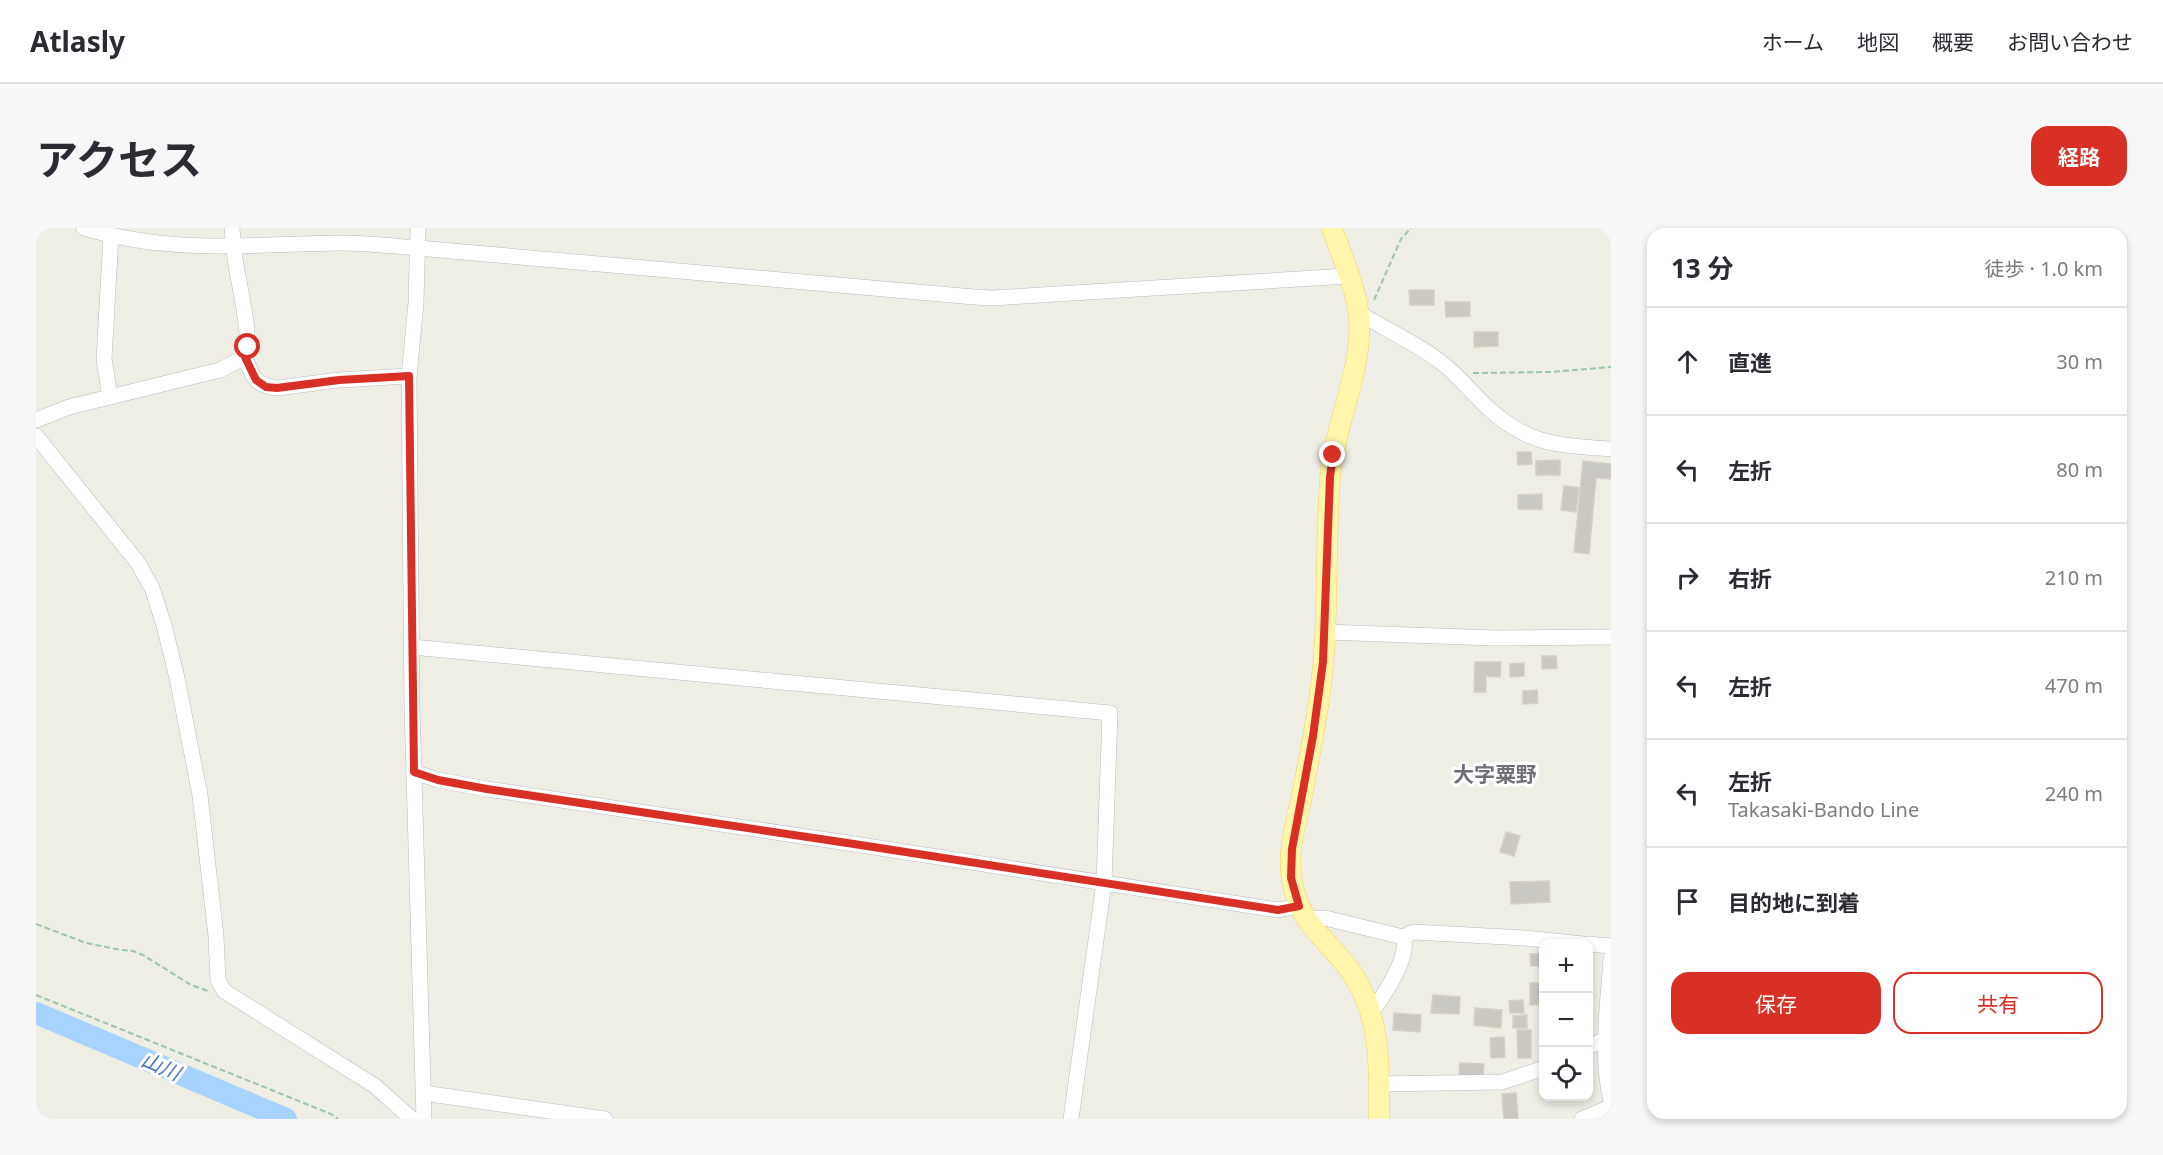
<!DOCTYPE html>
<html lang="ja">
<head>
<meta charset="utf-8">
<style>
	body { margin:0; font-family:"Noto Sans","Noto Sans JP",sans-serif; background:#f7f7f7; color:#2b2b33 }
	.controls { position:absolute; right:18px; bottom:18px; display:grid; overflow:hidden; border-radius:12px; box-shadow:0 3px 9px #0003 }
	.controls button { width:54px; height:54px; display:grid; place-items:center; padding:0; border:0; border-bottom:2px solid #e1e1e2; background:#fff; color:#2b2b33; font:30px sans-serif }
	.stop { position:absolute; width:18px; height:18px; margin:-14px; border:4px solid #d93025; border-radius:50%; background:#fff }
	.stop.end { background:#d93025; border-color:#fff; box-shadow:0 2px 6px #0008 }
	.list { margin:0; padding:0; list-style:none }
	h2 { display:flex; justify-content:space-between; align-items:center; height:78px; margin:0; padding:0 24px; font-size:26px }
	h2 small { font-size:20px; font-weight:400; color:#7c7c81 }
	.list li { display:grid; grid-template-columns:39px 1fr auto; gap:18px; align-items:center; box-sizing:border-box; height:108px; padding:0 24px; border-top:2px solid #e1e1e2 }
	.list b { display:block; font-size:22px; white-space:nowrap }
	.list p { margin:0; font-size:20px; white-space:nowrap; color:#7c7c81 }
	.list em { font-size:20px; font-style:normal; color:#7c7c81 }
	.actions { display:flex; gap:12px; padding:18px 24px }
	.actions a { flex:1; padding:14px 0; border:2px solid #d93025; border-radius:18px; text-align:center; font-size:21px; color:#d93025 }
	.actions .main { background:#d93025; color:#fff }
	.icon { flex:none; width:33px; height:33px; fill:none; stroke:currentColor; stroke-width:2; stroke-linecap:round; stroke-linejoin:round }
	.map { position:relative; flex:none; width:1575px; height:891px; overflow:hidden; border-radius:18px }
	header { display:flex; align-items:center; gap:36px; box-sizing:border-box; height:84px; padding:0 30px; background:#fff; border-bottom:2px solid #e1e1e2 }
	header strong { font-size:28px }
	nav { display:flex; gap:33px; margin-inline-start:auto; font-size:21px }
	.intro { display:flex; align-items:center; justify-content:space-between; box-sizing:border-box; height:144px; padding:0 36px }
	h1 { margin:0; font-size:42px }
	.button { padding:15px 27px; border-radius:18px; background:#d93025; color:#fff; font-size:21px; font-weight:700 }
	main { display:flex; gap:36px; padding:0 36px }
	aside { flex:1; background:#fff; border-radius:18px; box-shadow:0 3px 9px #0003 }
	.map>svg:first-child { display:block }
</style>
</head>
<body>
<header>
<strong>Atlasly</strong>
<nav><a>ホーム</a><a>地図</a><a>概要</a><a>お問い合わせ</a></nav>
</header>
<div class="intro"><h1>アクセス</h1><a class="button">経路</a></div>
<main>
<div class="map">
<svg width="1575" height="891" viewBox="0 0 1575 891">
	<rect width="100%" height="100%" fill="#efeee5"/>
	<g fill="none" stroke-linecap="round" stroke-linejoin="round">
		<path stroke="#a6d3ff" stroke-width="22" d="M 0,785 L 250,891"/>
	</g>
	<g fill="#cac8c2" stroke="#d4d0c3" stroke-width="1.5">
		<path d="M 1373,62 L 1398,62 L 1398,77 L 1374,77 Z"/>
		<path d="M 1409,74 L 1434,74 L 1434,88 L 1410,89 Z"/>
		<path d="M 1438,104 L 1462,104 L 1462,118 L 1438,119 Z"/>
		<path d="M 1481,224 L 1495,224 L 1496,236 L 1482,237 Z"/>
		<path d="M 1524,232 L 1524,247 L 1500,247 L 1500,233 Z"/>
		<path d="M 1547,233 L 1575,236 L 1575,251 L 1560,250 L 1553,326 L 1538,324 Z"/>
		<path d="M 1528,258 L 1543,260 L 1540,284 L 1525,282 Z"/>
		<path d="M 1506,266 L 1506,281 L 1482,281 L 1482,267 Z"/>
		<path d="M 1506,428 L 1520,428 L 1521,440 L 1506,441 Z"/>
		<path d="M 1439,434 L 1465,434 L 1464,449 L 1450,448 L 1450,464 L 1438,464 Z"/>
		<path d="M 1488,435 L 1488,448 L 1474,449 L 1474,436 Z"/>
		<path d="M 1501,462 L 1502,475 L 1487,476 L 1487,463 Z"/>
		<path d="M 1470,604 L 1484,608 L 1478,628 L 1464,624 Z"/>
		<path d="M 1513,653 L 1514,674 L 1475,676 L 1474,654 Z"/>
		<path d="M 1508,725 L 1508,738 L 1495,738 L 1494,726 Z"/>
		<path d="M 1494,755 L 1508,755 L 1508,776 L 1494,777 Z"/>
		<path d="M 1397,767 L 1424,769 L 1423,786 L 1395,785 Z"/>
		<path d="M 1487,772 L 1488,785 L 1474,785 L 1473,773 Z"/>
		<path d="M 1439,780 L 1466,782 L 1465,800 L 1438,797 Z"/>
		<path d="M 1358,785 L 1385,787 L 1384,804 L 1357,802 Z"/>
		<path d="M 1491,787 L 1491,800 L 1477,800 L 1477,788 Z"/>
		<path d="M 1481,802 L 1495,802 L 1495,830 L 1482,830 Z"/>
		<path d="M 1468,809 L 1469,829 L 1455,830 L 1454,810 Z"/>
		<path d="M 1424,835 L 1448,836 L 1447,848 L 1423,848 Z"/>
		<path d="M 1480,865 L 1482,891 L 1468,891 L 1466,866 Z"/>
	</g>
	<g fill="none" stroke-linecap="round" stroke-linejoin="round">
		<g stroke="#b8babf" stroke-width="16">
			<g id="minor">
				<path d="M 48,0 C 137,27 213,16 304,15 C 330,15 356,18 382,20 L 938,69 L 956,70 L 1312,48"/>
				<path d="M 382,0 L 380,75 L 373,148 L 376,479 L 388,891"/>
				<path d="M 1323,85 C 1350,102 1381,115 1406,135 C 1423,148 1436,165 1452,180 C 1494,218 1522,217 1575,221"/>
				<path d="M 209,129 C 216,148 219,158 241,160 L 303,152 L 373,148"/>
				<path d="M 74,169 L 68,131 L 75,8"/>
				<path d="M 0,192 L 33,179 L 184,142 L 209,129 C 217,113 203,57 200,37 C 198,25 197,12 196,0"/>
				<path d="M 0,208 L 102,335 L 116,360 L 128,397 L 141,450 L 164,567 L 180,708 L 182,752 L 188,763 L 339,858 L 376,891"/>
				<path d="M 1289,404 L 1459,410 L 1575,409"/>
				<path d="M 376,419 L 1074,485 L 1068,655 L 1035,891"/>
				<path d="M 378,544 L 402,552 L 451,561 L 818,616 L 1242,682 L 1263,678"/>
				<path d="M 1271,691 L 1289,690 L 1367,709 L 1377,704 L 1489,710 L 1547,716"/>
				<path d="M 1552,716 L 1575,718"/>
				<path d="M 1575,730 C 1572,777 1564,827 1575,873"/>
				<path d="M 1335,785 C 1346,770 1375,728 1367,709"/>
				<path d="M 1552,819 L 1570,811"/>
				<path d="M 1343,856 L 1466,854 L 1508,840"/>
				<path d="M 387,865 L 569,891"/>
				<path d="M 1546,891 L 1575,879"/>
			</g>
		</g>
		<g stroke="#f3d15b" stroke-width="21">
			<path id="major" d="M 1296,0 C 1305,26 1321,62 1323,89 C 1327,137 1302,191 1295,239 C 1288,314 1294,390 1284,465 C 1279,501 1272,537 1265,572 C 1259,598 1251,626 1256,653 C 1263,699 1297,714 1319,750 C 1346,793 1343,843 1343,891"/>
		</g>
		<g stroke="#9ac8aa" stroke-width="2" stroke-dasharray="6 3" stroke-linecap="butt">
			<path d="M 1338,72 L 1365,11 L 1375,0"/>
			<path d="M 1437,145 L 1514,144 L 1575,139"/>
			<path d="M 0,696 L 50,715 L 85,722 L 97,723 L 107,727 L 155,757 L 172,763"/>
			<path d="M 0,767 L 295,886 L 302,891"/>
		</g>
		<use href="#minor" stroke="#fff" stroke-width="15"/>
		<use href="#major" stroke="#fff6ab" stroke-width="20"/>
	</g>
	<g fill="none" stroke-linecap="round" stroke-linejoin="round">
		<path stroke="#d93025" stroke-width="8" d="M 212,119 L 209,129 L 220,152 L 230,159 L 241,160 L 303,152 L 373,148 L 378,544 L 402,552 L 451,561 L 818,616 L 1242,682 L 1263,678 L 1255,650 L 1256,621 L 1277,508 L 1287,434 L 1294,249 L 1297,227"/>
	</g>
	<g text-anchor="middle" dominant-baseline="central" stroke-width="6" stroke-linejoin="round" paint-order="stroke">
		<g font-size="20" font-style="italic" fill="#4377bc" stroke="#fff">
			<text transform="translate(125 838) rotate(23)">山川</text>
		</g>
		<g font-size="21" font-weight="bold" fill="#6e7278" stroke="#fff">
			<text x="1459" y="546">大字粟野</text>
		</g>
	</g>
</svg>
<div class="controls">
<button>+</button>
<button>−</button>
<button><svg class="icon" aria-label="locate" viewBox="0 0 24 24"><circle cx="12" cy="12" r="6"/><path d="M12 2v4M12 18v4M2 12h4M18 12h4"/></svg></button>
</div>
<div class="stop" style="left:212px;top:119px"></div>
<div class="stop end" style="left:1297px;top:227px"></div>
</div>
<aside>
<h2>13 分<small>徒歩 · 1.0 km</small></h2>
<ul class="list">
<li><svg class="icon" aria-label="ahead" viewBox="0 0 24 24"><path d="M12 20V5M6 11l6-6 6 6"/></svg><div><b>直進</b></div><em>30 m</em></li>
<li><svg class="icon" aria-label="left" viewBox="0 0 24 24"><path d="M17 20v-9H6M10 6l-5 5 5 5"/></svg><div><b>左折</b></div><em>80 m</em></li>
<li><svg class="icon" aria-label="right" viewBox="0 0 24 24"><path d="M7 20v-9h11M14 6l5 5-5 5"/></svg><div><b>右折</b></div><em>210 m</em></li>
<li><svg class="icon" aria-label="left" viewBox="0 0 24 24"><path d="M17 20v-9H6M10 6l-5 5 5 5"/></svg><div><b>左折</b></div><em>470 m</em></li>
<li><svg class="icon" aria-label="left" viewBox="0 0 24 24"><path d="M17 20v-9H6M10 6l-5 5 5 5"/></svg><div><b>左折</b><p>Takasaki-Bando Line</p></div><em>240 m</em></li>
<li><svg class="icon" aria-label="arrive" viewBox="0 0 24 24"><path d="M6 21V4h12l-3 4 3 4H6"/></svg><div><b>目的地に到着</b></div></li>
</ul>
<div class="actions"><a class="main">保存</a><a>共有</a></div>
</aside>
</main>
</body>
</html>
